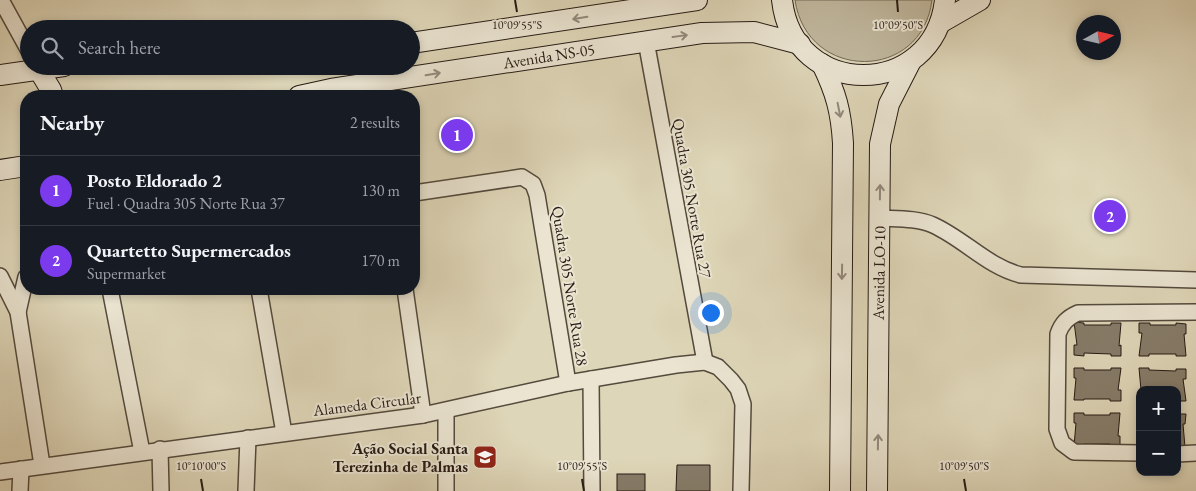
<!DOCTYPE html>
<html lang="en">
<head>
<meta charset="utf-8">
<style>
	body { margin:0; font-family:"EB Garamond",serif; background:#20242c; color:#f1f3f6 }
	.controls { position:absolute; right:15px; bottom:15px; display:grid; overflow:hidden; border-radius:10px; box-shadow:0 2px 8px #0003 }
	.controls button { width:45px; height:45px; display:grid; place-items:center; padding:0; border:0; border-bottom:1px solid #363941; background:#171b24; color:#f1f3f6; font:25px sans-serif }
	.compass { position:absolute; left:1076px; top:15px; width:45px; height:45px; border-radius:50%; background:#171b24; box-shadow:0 2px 8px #0003; rotate:82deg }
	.you { position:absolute; left:710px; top:312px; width:18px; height:18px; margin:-12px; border:4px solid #fff; border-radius:50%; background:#1a73e8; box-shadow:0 0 0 8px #1a73e833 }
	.badge { display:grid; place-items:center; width:32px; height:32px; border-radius:50%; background:#7c3aed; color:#fff; font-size:16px; font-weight:700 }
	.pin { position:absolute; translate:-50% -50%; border:2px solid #fff; box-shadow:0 1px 5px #0006 }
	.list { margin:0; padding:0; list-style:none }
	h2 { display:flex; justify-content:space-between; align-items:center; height:65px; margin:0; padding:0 20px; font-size:21px }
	h2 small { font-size:16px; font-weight:400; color:#9ea1a6 }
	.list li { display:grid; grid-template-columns:32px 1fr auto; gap:15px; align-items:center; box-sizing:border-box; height:70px; padding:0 20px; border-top:1px solid #363941 }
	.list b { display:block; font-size:19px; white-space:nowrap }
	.list p { margin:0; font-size:16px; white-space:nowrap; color:#9ea1a6 }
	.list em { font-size:16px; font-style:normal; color:#9ea1a6 }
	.icon { flex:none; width:28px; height:28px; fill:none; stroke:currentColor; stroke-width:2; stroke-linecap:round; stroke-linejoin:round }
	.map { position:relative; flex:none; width:1196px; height:491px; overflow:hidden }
	.search { position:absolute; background:#171b24; box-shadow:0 2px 8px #0003; left:20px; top:20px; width:400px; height:55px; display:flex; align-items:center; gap:12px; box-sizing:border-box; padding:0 18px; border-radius:28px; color:#9ea1a6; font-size:19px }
	.panel { position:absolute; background:#171b24; box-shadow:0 2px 8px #0003; left:20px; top:90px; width:400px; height:205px; border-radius:20px }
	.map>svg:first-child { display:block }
</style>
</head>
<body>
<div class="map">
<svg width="1196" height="491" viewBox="0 0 1196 491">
	<rect width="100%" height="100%" fill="#ded6b8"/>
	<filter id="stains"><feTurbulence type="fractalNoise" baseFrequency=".004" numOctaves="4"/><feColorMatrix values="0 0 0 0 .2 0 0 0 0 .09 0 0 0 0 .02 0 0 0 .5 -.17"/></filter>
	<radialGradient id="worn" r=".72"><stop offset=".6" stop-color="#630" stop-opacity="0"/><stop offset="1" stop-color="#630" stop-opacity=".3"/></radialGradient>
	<path fill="#bfb69c" stroke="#726858" d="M 795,0 L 932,0 C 922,82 807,82 795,0 Z"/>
	<g fill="#867c69" stroke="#261b14">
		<path d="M 1074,322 L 1084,323 L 1084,325 L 1111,325 L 1111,323 L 1121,323 L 1119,346 L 1121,345 L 1121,356 L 1111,356 L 1111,354 L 1084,353 L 1084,356 L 1074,355 L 1074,345 L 1077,345 Z"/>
		<path d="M 1139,323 L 1150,323 L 1150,325 L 1176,325 L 1176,323 L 1186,324 L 1186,334 L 1184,334 L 1186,356 L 1176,356 L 1176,354 L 1149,354 L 1149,356 L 1139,356 L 1142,333 L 1139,333 Z"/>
		<path d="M 1074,368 L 1084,368 L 1084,370 L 1111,370 L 1111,368 L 1121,368 L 1118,390 L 1121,390 L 1121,401 L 1110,401 L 1110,399 L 1084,399 L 1084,400 L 1074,400 L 1076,378 L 1074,378 Z"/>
		<path d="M 1139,368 L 1149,368 L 1149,370 L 1176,371 L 1176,369 L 1186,369 L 1186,379 L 1183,379 L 1186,401 L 1177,401 L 1177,390 L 1141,390 Z"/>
		<path d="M 1074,413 L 1084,413 L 1084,415 L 1110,415 L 1110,413 L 1120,413 L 1118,436 L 1120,436 L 1120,446 L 1110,446 L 1110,444 L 1084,444 L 1084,446 L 1074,446 L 1076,423 L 1074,423 Z"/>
		<path d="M 1177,414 L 1186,414 L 1185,424 L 1183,424 L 1185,447 L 1177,446 Z"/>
		<path d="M 677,465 L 710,465 L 710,491 L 676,491 Z"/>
		<rect x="617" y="474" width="28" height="17"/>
	</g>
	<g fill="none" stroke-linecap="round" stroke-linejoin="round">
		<g stroke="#544a3d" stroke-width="18">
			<g id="street">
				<path d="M 1,0 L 29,51"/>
				<path d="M 646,41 L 705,362"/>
				<path d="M 414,193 L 522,177 L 533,184 L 537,195 L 568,383"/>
				<path d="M 880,218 C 897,219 917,218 933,225 C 964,239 988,267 1021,275 L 1196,280"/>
				<path d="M 0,276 L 18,312 L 42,465"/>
				<path d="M 110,289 L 142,452"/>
				<path d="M 259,289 L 284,433"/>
				<path d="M 405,289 L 423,415"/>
				<path d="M 18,312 L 26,277"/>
				<path d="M 591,379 L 592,491"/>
				<path d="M 446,411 L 446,491"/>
				<path d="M 160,449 L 161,491"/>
				<path d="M 1140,453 L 1074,452 L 1062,443 L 1057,429 L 1058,334 C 1062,323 1067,318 1078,313 L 1196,312"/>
				<path d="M 1177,454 L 1196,453"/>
				<path d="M 0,472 L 423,415 L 568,383 L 676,365 L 705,362 L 718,367 L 731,380 L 738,389 L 743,404 L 741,491"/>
				<path d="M 20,491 L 21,469"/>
				<path d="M 246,491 L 248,438"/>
			</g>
		</g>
		<g stroke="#261b14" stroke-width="22">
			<g id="secondary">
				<path d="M 782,0 C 793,100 934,100 945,0"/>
				<path d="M 940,23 L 980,0"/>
				<path d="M 411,43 L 697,0"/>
				<path d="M 822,64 C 836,93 841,111 843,143 L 840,491"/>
				<path d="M 39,70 L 51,90 L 53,96"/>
				<path d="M 0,75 L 64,66"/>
				<path d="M 299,96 L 331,89 L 702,33 L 754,32 L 800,44"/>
				<path d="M 0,170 L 26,166"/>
				<path d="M 877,491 L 880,144 L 889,104 L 911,61"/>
			</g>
		</g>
		<use href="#street" stroke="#eae4d1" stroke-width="15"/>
		<use href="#secondary" stroke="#eae4d1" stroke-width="20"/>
	</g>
	<defs><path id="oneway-shaft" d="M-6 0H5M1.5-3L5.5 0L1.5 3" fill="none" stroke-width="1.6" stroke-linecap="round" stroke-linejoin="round" transform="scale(1.25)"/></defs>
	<g stroke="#928a7c">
		<use href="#oneway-shaft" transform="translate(580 18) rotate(171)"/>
		<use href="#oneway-shaft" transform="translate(680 36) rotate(-8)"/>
		<use href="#oneway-shaft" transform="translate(433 74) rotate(-9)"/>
		<use href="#oneway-shaft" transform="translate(839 110) rotate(79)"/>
		<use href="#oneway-shaft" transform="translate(880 192) rotate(-89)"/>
		<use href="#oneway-shaft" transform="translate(842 272) rotate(91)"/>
		<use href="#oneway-shaft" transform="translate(878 442) rotate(-89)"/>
	</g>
	<path fill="none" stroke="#261b14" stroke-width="2" d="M 515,0 L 517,12M 897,0 L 898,12M 201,479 L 203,491M 582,479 L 584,491M 964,479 L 966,491"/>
	<defs>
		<g id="school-square" transform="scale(1.25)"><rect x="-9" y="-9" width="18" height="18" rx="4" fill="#8f2418" stroke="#eae4d1"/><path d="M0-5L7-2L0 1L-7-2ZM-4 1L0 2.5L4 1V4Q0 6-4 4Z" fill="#fff"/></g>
	</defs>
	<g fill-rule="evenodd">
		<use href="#school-square" x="485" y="457"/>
	</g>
	<g text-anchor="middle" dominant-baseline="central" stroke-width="4" stroke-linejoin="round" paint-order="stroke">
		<g font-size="16" fill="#261b14" stroke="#eae4d1">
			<text transform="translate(549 56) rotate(-9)">Avenida NS-05</text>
			<text transform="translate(692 198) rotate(80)">Quadra 305 Norte Rua 27</text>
			<text transform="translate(879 273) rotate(-89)">Avenida LO-10</text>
			<text transform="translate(570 286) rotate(81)">Quadra 305 Norte Rua 28</text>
			<text transform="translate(367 404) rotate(-7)">Alameda Circular</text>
		</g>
		<g font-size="16" font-weight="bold" fill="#261b14" stroke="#eae4d1" text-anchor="end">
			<text x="468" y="448">Ação Social Santa<tspan x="468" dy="18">Terezinha de Palmas</tspan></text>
		</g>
	</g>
	<g font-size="12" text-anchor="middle" fill="#261b14" stroke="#eae4d1" stroke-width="4" stroke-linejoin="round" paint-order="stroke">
		<text x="517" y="29">10°09'55"S</text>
		<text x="898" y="29">10°09'50"S</text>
		<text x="201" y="470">10°10'00"S</text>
		<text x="582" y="470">10°09'55"S</text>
		<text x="964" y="470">10°09'50"S</text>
	</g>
	<rect width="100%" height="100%" filter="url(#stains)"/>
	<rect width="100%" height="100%" fill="url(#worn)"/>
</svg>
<div class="controls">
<button>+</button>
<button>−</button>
</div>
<svg class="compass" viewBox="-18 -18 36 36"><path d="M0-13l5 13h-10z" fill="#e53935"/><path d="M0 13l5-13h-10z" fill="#9ea1a6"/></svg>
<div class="you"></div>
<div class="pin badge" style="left:457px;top:135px">1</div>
<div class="pin badge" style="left:1110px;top:216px">2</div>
<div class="search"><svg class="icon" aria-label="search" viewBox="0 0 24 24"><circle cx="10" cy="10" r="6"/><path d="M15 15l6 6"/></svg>Search here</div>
<section class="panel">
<h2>Nearby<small>2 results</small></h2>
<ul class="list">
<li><span class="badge">1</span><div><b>Posto Eldorado 2</b><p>Fuel · Quadra 305 Norte Rua 37</p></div><em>130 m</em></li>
<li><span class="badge">2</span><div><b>Quartetto Supermercados</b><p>Supermarket</p></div><em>170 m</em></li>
</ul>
</section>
</div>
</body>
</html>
